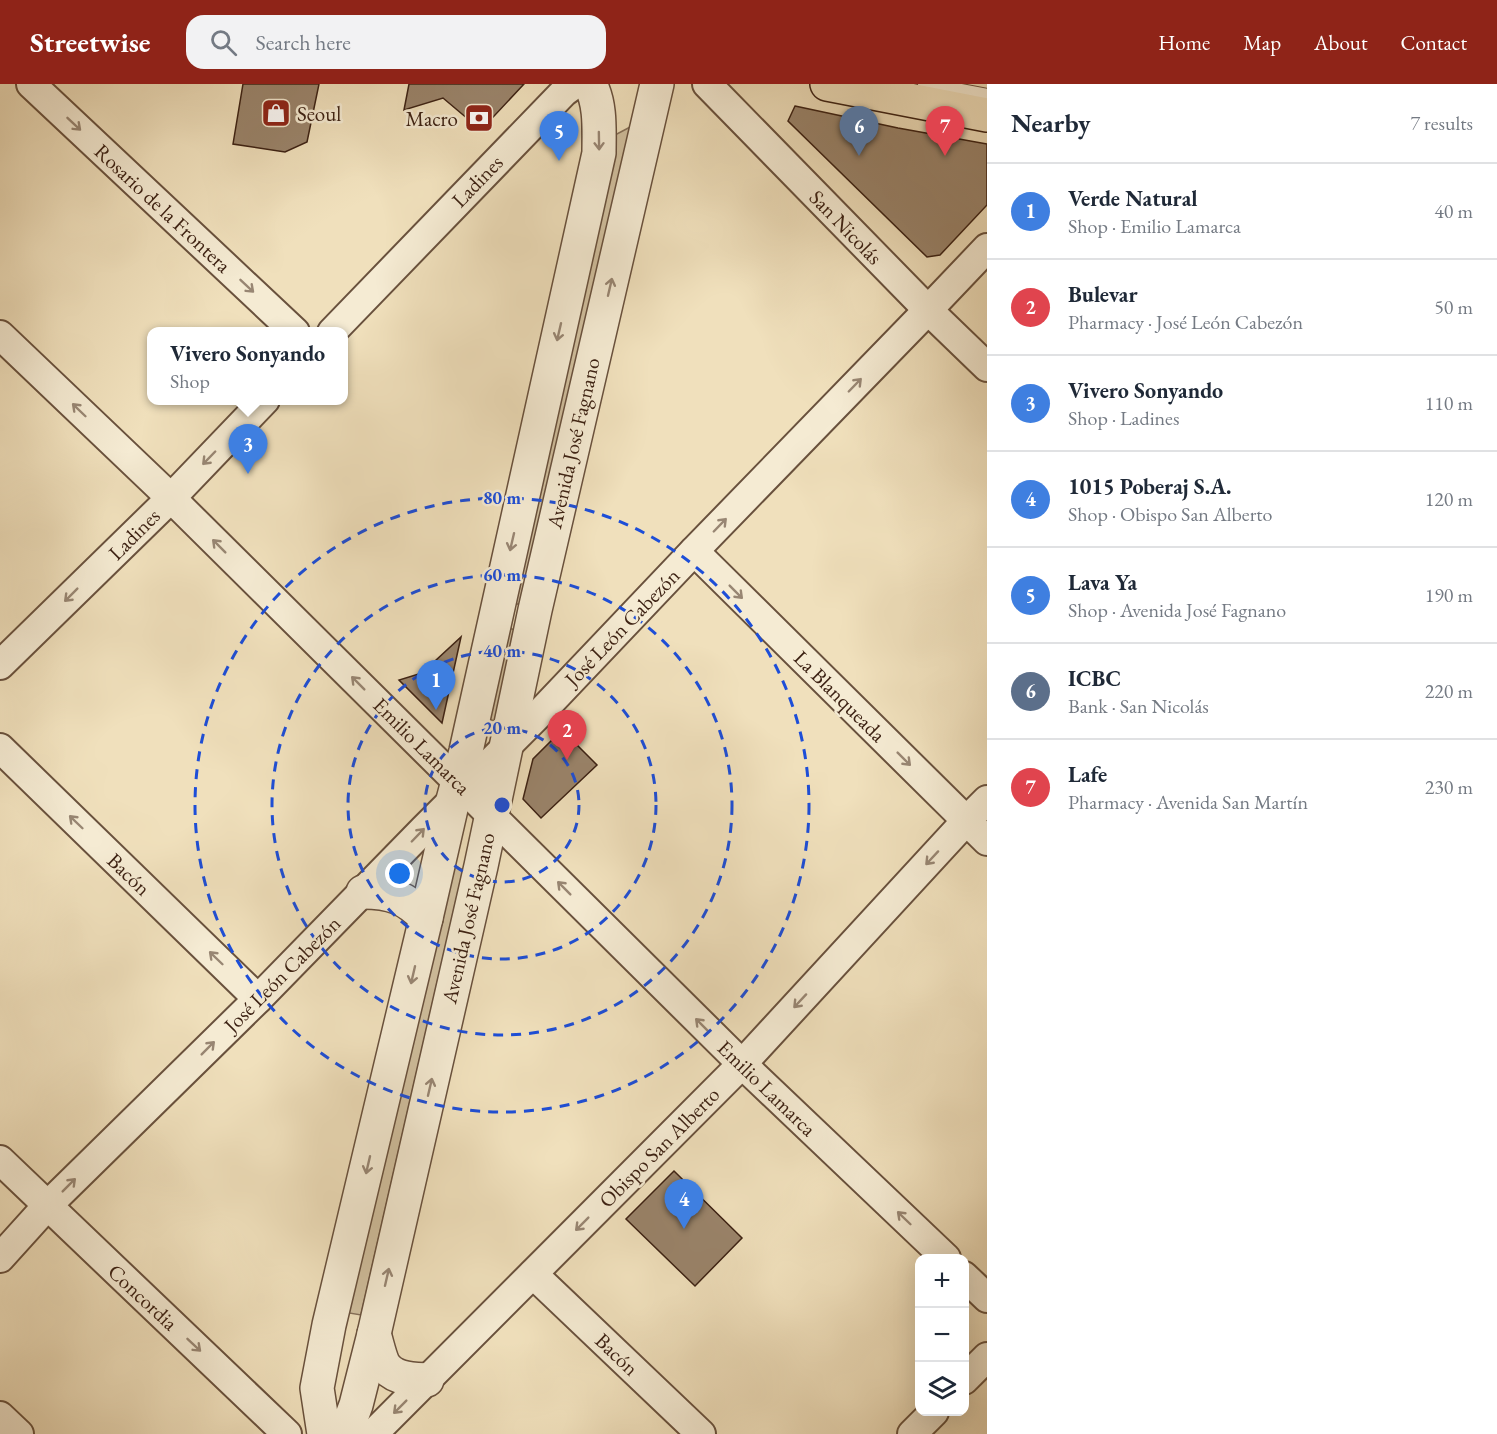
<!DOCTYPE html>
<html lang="en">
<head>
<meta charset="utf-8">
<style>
	body { margin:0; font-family:"EB Garamond",serif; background:#f2f2f3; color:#1f2937 }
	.controls { position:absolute; right:18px; bottom:18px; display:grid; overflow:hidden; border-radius:12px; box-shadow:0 6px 24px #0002 }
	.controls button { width:54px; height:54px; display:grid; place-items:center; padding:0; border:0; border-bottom:2px solid #e0e1e3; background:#fff; color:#1f2937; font:30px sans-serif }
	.you { position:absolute; left:400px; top:790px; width:21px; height:21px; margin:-15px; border:4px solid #fff; border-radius:50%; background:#1a73e8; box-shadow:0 0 0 9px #1a73e833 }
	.badge { display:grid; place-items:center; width:39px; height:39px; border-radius:50%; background:#8f2418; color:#fff; font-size:20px; font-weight:700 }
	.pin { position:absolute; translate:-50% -50px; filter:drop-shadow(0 2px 3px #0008) }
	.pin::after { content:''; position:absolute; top:32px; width:21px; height:18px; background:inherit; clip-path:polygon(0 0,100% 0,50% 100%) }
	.popup { position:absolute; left:147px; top:243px; width:201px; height:78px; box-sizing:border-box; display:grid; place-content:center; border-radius:12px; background:#fff; filter:drop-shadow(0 2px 4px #0005); font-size:20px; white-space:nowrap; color:#747a83 }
	.popup b { font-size:22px; color:#1f2937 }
	.popup::after { content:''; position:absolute; left:50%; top:100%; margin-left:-12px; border:12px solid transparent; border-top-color:#fff }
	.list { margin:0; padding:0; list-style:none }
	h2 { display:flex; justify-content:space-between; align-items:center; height:78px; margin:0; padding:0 24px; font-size:26px }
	h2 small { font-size:20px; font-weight:400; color:#747a83 }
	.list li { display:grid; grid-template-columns:39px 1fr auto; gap:18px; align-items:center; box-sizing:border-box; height:96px; padding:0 24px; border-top:2px solid #e0e1e3 }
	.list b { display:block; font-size:22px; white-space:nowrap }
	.list p { margin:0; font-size:20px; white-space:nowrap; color:#747a83 }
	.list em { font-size:20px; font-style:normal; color:#747a83 }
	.icon { flex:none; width:33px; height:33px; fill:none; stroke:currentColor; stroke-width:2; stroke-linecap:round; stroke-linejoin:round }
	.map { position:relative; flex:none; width:987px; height:1350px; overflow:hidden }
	header { display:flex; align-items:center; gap:36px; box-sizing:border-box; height:84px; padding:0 30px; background:#8f2418; color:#fff }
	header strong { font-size:28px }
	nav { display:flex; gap:33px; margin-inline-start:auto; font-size:21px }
	.search { width:420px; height:54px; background:#f2f2f3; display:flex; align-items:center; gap:15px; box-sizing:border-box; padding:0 21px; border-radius:18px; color:#747a83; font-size:22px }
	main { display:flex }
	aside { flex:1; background:#fff }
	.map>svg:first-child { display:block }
</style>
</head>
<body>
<header>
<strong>Streetwise</strong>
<div class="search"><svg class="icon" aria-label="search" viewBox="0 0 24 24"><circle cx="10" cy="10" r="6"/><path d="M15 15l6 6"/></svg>Search here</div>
<nav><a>Home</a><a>Map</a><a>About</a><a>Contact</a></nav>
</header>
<main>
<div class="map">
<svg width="987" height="1350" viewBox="0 0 987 1350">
	<rect width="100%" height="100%" fill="#f0e0bc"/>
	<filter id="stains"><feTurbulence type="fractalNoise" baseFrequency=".00333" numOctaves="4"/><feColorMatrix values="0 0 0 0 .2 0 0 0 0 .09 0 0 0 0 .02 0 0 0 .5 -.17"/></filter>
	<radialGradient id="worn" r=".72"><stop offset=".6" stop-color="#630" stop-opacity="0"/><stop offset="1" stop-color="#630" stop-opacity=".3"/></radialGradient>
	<g fill="#d1c09f" stroke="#867059" stroke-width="1.5">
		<path d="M 634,41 L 524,524 L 514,518 L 613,52 Z"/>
		<path d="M 508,544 L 516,546 L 497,638 L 489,635 Z"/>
		<path d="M 452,780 L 463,786 L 361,1231 L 349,1229 Z"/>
	</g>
	<g fill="#9a846b" stroke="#3c2113" stroke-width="1.5">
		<path d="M 243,0 L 319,0 L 307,58 L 285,68 L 233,60 Z"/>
		<path d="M 409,0 L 524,0 L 481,46 L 443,14 L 404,26 Z"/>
		<path d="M 795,22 L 898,44 L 987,60 L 987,121 L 940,171 L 927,173 L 788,37 Z"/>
		<path d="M 461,553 L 442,639 L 399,596 L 422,589 Z"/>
		<path d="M 562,646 L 597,681 L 541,734 L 523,715 L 533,675 Z"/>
		<path d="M 674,1087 L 742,1154 L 695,1202 L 626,1135 Z"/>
	</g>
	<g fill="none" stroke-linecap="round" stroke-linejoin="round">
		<g stroke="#69513d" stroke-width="16">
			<path id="service" d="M 925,0 L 987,12"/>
		</g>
		<g stroke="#69513d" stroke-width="32">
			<g id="minor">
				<path d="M 31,0 L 295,248"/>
				<path d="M 707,0 L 928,226 L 987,283"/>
				<path d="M 332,248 L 564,8 L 575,0"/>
				<path d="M 0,251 L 171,414 L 742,980 L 946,1174"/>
				<path d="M 694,467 L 987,757"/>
				<path d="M 0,581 L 171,414 L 265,316"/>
				<path d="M 0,664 L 258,915"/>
				<path d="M 0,1076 L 287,1350"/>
				<path d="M 0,1174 L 47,1122 L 258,915 L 424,745 L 541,628 L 694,467 L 928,226 L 987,164"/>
				<path d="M 533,1190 L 701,1350"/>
				<path d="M 964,1192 L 987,1214"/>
				<path d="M 964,1296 L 987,1273"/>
				<path d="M 0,1332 L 19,1350"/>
				<path d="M 373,1350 L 742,980 L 966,737 L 987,716"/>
				<path d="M 912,1350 L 934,1328"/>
			</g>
		</g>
		<g stroke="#69513d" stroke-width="36">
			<g id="tertiary">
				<path d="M 363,808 C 392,808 406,814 426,834"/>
				<path d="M 374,1250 C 377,1259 379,1270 383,1279 C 392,1295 411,1295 427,1296"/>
				<path d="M 324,1350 L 317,1304 L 329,1241 L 426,834 L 453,716 L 466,667 L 599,69 C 599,46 601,20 590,0"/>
				<path d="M 345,1350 L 356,1321 L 374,1250 L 481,782 L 535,526 L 657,0"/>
			</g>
		</g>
		<g stroke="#3c2113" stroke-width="36">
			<path id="primary" d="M 827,0 L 987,31"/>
		</g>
		<use href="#service" stroke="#f5ebd3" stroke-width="14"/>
		<use href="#minor" stroke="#f5ebd3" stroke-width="28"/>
		<use href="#tertiary" stroke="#f5ebd3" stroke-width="33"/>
		<use href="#primary" stroke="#f0e0bc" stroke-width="33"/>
	</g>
	<defs><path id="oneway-shaft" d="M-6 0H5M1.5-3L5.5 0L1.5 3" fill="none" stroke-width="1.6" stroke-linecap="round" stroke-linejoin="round" transform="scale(1.5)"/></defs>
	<g stroke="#988673">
		<use href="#oneway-shaft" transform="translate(74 40) rotate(43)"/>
		<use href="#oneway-shaft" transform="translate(599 57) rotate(89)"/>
		<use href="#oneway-shaft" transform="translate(247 202) rotate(43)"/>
		<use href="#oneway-shaft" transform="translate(610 203) rotate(-77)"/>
		<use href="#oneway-shaft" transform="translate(559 248) rotate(103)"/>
		<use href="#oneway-shaft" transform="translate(855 301) rotate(-46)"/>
		<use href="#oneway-shaft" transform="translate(79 326) rotate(-136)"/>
		<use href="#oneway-shaft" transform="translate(209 374) rotate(134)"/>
		<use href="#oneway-shaft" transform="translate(720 441) rotate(-46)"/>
		<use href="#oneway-shaft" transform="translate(512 458) rotate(103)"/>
		<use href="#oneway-shaft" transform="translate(219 462) rotate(-135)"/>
		<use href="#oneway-shaft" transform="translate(736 508) rotate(45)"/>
		<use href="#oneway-shaft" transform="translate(71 511) rotate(135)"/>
		<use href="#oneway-shaft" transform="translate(358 599) rotate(-135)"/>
		<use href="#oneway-shaft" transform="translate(904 675) rotate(45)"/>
		<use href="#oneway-shaft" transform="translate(76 738) rotate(-136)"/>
		<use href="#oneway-shaft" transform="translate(418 751) rotate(-46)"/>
		<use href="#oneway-shaft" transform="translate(932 774) rotate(133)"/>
		<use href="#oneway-shaft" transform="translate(564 804) rotate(-135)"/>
		<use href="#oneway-shaft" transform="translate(216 874) rotate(-136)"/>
		<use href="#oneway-shaft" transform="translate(413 891) rotate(103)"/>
		<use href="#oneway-shaft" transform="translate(800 917) rotate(133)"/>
		<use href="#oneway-shaft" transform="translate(702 941) rotate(-135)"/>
		<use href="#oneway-shaft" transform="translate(208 964) rotate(-45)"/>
		<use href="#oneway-shaft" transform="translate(430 1003) rotate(-77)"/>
		<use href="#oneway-shaft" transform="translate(368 1081) rotate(103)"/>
		<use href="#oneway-shaft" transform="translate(69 1101) rotate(-45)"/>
		<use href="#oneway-shaft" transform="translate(904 1134) rotate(-136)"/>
		<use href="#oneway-shaft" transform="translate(582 1140) rotate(135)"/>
		<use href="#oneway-shaft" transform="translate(387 1193) rotate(-77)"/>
		<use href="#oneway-shaft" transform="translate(194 1261) rotate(43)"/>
		<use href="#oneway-shaft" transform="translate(400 1323) rotate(135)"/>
	</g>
	<g fill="none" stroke="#1d4ed8" stroke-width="3" stroke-dasharray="10 8">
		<circle cx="502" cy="721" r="77"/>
		<circle cx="502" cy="721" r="154"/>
		<circle cx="502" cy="721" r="230"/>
		<circle cx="502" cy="721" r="307"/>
	</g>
	<defs>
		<g id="shop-square" transform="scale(1.5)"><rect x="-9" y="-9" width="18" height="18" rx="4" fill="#8f2418" stroke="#f5ebd3"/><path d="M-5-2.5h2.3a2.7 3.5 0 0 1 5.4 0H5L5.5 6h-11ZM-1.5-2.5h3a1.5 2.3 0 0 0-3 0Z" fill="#fff"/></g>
		<g id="bank-square" transform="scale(1.5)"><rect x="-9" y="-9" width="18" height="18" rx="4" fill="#8f2418" stroke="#f5ebd3"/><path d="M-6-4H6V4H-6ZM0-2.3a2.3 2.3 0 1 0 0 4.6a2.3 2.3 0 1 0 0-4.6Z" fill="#fff"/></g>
	</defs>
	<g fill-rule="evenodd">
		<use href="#shop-square" x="276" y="29"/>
		<use href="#bank-square" x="479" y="34"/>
	</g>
	<g text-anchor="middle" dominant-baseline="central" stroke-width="5" stroke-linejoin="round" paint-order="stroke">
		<g font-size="21" fill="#3c2113" stroke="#f5ebd3" text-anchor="start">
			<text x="297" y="29">Seoul</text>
			<text x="458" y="34" text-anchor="end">Macro</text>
		</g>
		<g font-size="21" fill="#3c2113" stroke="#f5ebd3">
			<text transform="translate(477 97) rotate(-46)">Ladines</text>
			<text transform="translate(163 124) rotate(43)">Rosario de la Frontera</text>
			<text transform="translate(846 143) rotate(46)">San Nicolás</text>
			<text transform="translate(573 359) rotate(-77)">Avenida José Fagnano</text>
			<text transform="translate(134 450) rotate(-45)">Ladines</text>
			<text transform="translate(622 543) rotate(-46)">José León Cabezón</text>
			<text transform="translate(840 612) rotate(45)">La Blanqueada</text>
			<text transform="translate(422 662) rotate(45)">Emilio Lamarca</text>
			<text transform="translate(129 790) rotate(44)">Bacón</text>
			<text transform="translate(468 834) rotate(-77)">Avenida José Fagnano</text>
			<text transform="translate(282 890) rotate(-45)">José León Cabezón</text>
			<text transform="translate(767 1004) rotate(44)">Emilio Lamarca</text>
			<text transform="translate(659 1063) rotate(-45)">Obispo San Alberto</text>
			<text transform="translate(143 1213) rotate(43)">Concordia</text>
			<text transform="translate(617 1270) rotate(44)">Bacón</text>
		</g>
	</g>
	<circle cx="502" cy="721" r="9" fill="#1d4ed8" stroke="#f5ebd3" stroke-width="3"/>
	<g font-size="18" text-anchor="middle" font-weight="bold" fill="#1d4ed8" stroke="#f5ebd3" stroke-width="5" stroke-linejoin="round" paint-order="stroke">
		<text x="502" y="420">80 m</text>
		<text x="502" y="497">60 m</text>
		<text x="502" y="573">40 m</text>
		<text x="502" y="650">20 m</text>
	</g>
	<rect width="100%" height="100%" filter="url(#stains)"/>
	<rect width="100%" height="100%" fill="url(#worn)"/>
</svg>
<div class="controls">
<button>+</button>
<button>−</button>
<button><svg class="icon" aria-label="layers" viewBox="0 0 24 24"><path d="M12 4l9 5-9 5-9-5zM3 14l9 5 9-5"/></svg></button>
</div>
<div class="you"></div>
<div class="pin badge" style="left:436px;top:626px;background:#3f7fe0">1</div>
<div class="pin badge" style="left:567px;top:676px;background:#e0444e">2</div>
<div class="pin badge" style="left:248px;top:390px;background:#3f7fe0">3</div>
<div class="popup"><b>Vivero Sonyando</b>Shop</div>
<div class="pin badge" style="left:684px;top:1145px;background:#3f7fe0">4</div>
<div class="pin badge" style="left:559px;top:77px;background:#3f7fe0">5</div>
<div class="pin badge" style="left:859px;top:72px;background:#5c6f8a">6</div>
<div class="pin badge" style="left:945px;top:72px;background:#e0444e">7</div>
</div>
<aside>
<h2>Nearby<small>7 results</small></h2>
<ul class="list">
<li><span class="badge" style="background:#3f7fe0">1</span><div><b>Verde Natural</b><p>Shop · Emilio Lamarca</p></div><em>40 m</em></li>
<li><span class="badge" style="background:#e0444e">2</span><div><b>Bulevar</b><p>Pharmacy · José León Cabezón</p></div><em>50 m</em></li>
<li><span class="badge" style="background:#3f7fe0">3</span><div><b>Vivero Sonyando</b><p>Shop · Ladines</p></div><em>110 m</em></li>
<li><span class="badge" style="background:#3f7fe0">4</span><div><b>1015 Poberaj S.A.</b><p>Shop · Obispo San Alberto</p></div><em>120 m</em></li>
<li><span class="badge" style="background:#3f7fe0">5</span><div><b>Lava Ya</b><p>Shop · Avenida José Fagnano</p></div><em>190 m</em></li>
<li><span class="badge" style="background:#5c6f8a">6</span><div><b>ICBC</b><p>Bank · San Nicolás</p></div><em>220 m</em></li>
<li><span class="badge" style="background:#e0444e">7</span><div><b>Lafe</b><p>Pharmacy · Avenida San Martín</p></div><em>230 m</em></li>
</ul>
</aside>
</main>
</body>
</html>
